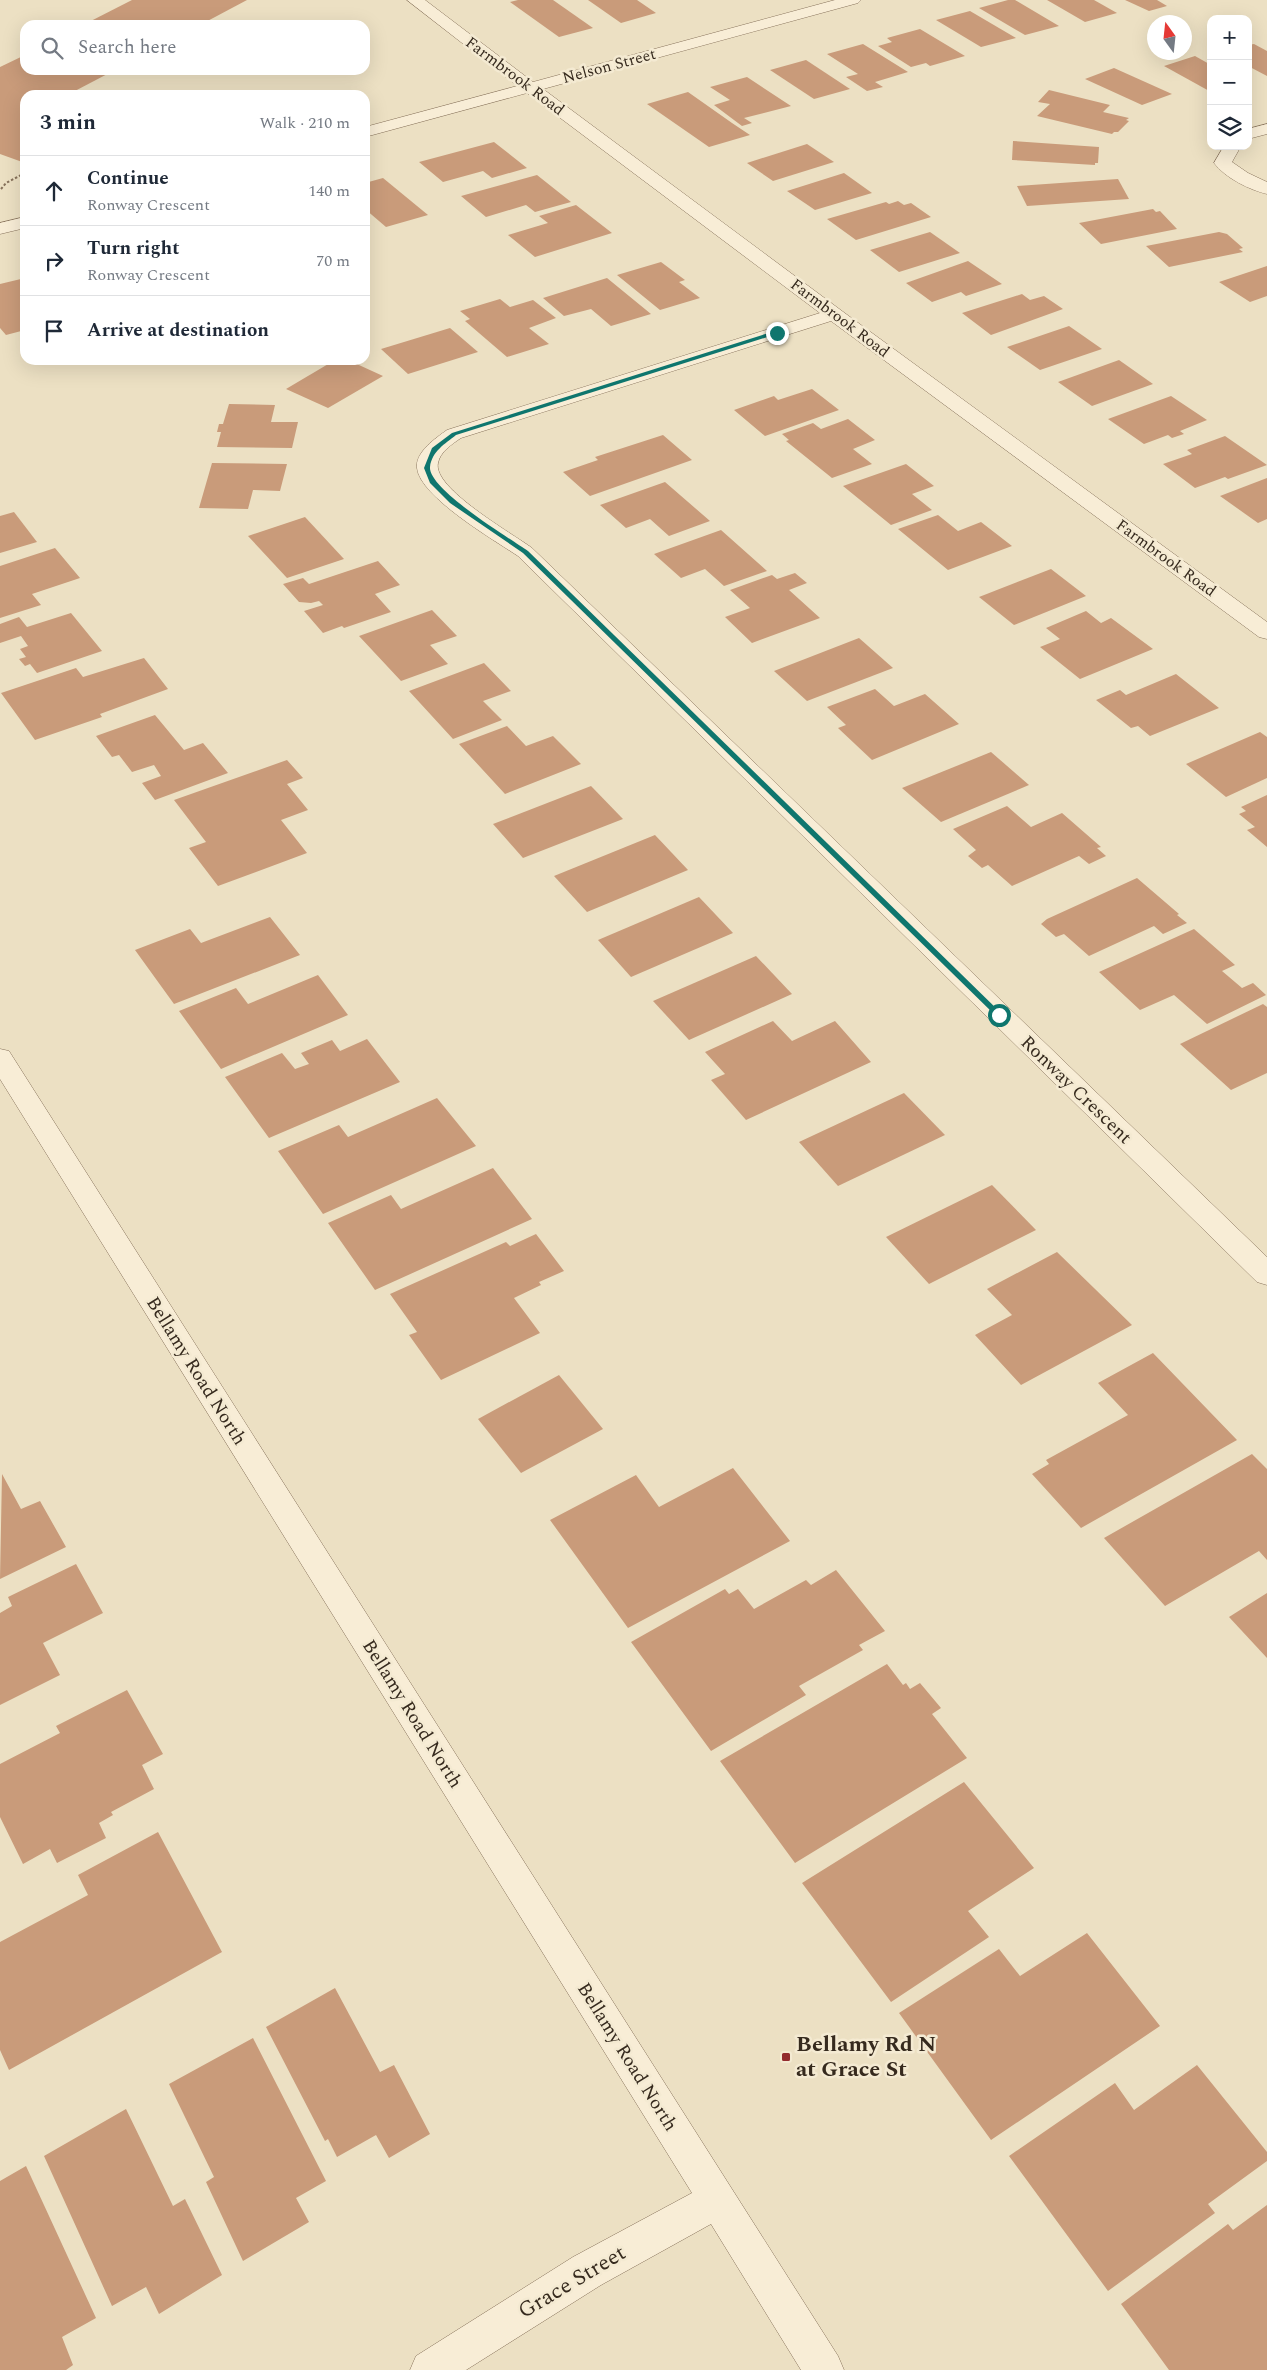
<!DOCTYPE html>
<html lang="en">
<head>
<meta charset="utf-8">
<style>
	body { margin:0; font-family:Spectral,serif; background:#f6f6f7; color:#1f2937 }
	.controls { position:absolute; right:15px; top:15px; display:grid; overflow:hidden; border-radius:10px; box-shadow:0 5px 20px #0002 }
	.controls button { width:45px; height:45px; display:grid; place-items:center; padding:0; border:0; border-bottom:1px solid #e0e1e3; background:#fff; color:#1f2937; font:25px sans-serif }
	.compass { position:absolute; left:1147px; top:15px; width:45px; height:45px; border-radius:50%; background:#fff; box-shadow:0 5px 20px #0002; rotate:345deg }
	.stop { position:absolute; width:15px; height:15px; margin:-11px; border:4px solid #0f766e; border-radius:50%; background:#fff }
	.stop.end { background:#0f766e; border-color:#fff; box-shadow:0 1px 5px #0008 }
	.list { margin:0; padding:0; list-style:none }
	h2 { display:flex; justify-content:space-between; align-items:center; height:65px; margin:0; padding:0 20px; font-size:21px }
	h2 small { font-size:16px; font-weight:400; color:#747a83 }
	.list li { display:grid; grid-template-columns:32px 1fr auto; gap:15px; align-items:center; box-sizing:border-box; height:70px; padding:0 20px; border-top:1px solid #e0e1e3 }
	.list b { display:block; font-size:19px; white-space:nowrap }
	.list p { margin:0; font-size:16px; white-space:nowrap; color:#747a83 }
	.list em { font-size:16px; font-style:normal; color:#747a83 }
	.icon { flex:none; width:28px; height:28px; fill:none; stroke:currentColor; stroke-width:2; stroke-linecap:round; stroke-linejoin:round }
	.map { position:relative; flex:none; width:1267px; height:2370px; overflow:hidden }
	.search { position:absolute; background:#fff; box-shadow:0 5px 20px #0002; left:20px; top:20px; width:350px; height:55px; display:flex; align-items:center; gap:12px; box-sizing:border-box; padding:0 18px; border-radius:15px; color:#747a83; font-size:19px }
	.panel { position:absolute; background:#fff; box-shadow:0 5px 20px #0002; left:20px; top:90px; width:350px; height:275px; border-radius:15px }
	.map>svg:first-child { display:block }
</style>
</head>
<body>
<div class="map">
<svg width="1267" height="2370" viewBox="0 0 1267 2370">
	<rect width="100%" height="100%" fill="#ece0c3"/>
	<g fill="#c99b7a">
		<path d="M 132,0 L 247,0 L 200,25 L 83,25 Z"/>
		<path d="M 518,0 L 553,0 L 593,28 L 559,37 L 510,2 Z"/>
		<path d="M 588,0 L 637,0 L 656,13 L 621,23 Z"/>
		<path d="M 1008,0 L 1015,0 L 1059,26 L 1025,35 L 979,8 Z"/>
		<path d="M 1047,0 L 1094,0 L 1117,13 L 1085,22 Z"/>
		<path d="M 1125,0 L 1157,0 L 1167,6 L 1149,11 Z"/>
		<path d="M 970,11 L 1016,38 L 981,47 L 936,20 Z"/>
		<path d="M 920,29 L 965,56 L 930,66 L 926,63 L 911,67 L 878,46 L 892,42 L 887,38 Z"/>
		<path d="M 863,44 L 908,72 L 875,82 L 883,87 L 867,91 L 846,77 L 858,74 L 827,54 Z"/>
		<path d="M 1254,44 L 1267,51 L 1267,76 L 1248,66 L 1248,45 Z"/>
		<path d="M 25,55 L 25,70 L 115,70 L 73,92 L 80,95 L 25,95 L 25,163 L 0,154 L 0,67 Z"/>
		<path d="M 1195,56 L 1211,65 L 1211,92 L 1164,66 Z"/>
		<path d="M 806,60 L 850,89 L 814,99 L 770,70 Z"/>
		<path d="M 1114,68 L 1172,94 L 1142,105 L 1085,79 Z"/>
		<path d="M 747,77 L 791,106 L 744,118 L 752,123 L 742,126 L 714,105 L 730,100 L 710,87 Z"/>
		<path d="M 1049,90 L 1110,105 L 1103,112 L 1129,118 L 1126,120 L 1129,121 L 1118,132 L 1114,132 L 1112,134 L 1037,116 L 1050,104 L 1038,102 Z"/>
		<path d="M 688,92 L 732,123 L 750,135 L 709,147 L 647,104 Z"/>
		<path d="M 1013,141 L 1099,147 L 1098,163 L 1095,163 L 1095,165 L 1012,160 Z"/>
		<path d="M 494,142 L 527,168 L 492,178 L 483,171 L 443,182 L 419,162 Z"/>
		<path d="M 807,144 L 834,162 L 773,181 L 747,163 Z"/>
		<path d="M 844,173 L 872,193 L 815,210 L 787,191 Z"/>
		<path d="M 537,175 L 571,202 L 535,212 L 526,205 L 486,217 L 461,196 Z"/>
		<path d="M 383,178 L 428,215 L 386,227 L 365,209 L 365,183 Z"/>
		<path d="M 1118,179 L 1129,199 L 1027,206 L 1017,186 Z"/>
		<path d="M 898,201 L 904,205 L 911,203 L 931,217 L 856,240 L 827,219 L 886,202 L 889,204 Z"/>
		<path d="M 576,205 L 612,233 L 535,257 L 508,235 L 548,223 L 539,216 Z"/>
		<path d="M 1153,209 L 1156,212 L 1160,211 L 1177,229 L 1101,244 L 1079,223 Z"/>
		<path d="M 930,232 L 960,253 L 899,272 L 870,250 Z"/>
		<path d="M 1219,232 L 1227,234 L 1243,248 L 1239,249 L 1243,252 L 1169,267 L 1146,246 Z"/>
		<path d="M 968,261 L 1002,284 L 966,296 L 961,292 L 932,302 L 906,283 Z"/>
		<path d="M 661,262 L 685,280 L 679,282 L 700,298 L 660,310 L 617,275 Z"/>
		<path d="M 1267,266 L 1267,296 L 1250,302 L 1219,282 Z"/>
		<path d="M 25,278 L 25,330 L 6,335 L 0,328 L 0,284 Z"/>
		<path d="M 607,278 L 651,314 L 611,326 L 591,309 L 564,316 L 543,298 Z"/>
		<path d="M 1022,294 L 1030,300 L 1044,296 L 1063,309 L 991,335 L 962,313 Z"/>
		<path d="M 500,299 L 510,307 L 533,300 L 556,318 L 529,328 L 549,344 L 507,357 L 465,321 L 470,319 L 460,311 Z"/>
		<path d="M 1069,326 L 1102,349 L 1040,370 L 1007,347 Z"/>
		<path d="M 450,328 L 478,352 L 408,374 L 381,349 Z"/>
		<path d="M 335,360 L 348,360 L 383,376 L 328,408 L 286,389 Z"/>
		<path d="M 1119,360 L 1153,384 L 1092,406 L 1058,382 Z"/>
		<path d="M 812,389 L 839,410 L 765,436 L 734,410 L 774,396 L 778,400 Z"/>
		<path d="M 1171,396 L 1207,420 L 1180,431 L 1184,434 L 1172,438 L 1168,435 L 1144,444 L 1108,419 Z"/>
		<path d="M 229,404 L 275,405 L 271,422 L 298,422 L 292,448 L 217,447 L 221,432 L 217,432 L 219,424 L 223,424 Z"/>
		<path d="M 848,419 L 875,440 L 853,449 L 872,464 L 832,478 L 786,441 L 789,440 L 782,434 L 813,423 L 821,429 Z"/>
		<path d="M 663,435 L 692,460 L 590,496 L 563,472 L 598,460 L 595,457 Z"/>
		<path d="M 1225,436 L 1267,465 L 1228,479 L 1225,477 L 1195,488 L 1163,464 L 1192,454 L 1187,450 Z"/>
		<path d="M 212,463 L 287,464 L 280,491 L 253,490 L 248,509 L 199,508 Z"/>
		<path d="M 906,464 L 934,486 L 912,494 L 932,510 L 891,525 L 843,486 Z"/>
		<path d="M 1267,478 L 1267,519 L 1258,523 L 1220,496 Z"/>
		<path d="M 665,482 L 710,521 L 669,536 L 650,519 L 626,528 L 600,505 Z"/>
		<path d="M 14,512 L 37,542 L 0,553 L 0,516 Z"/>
		<path d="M 938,515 L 958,531 L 981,522 L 1012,546 L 948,570 L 898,529 Z"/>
		<path d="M 305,517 L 344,559 L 287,578 L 248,536 Z"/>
		<path d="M 721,530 L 767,571 L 724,586 L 705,569 L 681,578 L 654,554 Z"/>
		<path d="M 55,548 L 80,578 L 32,594 L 41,605 L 0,618 L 0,566 Z"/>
		<path d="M 378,561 L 400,585 L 375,594 L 391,612 L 344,628 L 342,626 L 323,633 L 304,611 L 323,605 L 319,601 L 311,603 L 299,602 L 283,584 L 303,578 L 309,584 Z"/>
		<path d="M 1051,569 L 1086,596 L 1014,625 L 979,597 Z"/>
		<path d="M 795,573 L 807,583 L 789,590 L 820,618 L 752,643 L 725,617 L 750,608 L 730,590 L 772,575 L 777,579 Z"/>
		<path d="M 432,610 L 457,636 L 430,645 L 448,664 L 401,681 L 359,636 Z"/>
		<path d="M 1086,611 L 1101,623 L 1111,618 L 1153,649 L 1080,679 L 1040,647 L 1060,639 L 1046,628 Z"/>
		<path d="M 71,613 L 102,651 L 37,673 L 30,664 L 25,666 L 19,659 L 26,657 L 20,649 L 28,646 L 21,636 L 0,643 L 0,624 L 19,617 L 27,627 Z"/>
		<path d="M 859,638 L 893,668 L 807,701 L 774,671 Z"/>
		<path d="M 144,658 L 168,689 L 100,714 L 102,717 L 35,740 L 1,693 L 76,668 L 83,677 Z"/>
		<path d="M 484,663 L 511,691 L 483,701 L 502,720 L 453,739 L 409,691 Z"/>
		<path d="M 1176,674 L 1219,708 L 1150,736 L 1138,726 L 1131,728 L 1096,700 L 1120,690 L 1126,695 Z"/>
		<path d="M 875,689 L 894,706 L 925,694 L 959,724 L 872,760 L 838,728 L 846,725 L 827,707 Z"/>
		<path d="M 155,715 L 184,750 L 203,743 L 228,773 L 155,800 L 142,783 L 161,776 L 154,765 L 132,772 L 119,755 L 112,757 L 96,736 Z"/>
		<path d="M 507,726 L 526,746 L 553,736 L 581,764 L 505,794 L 459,744 Z"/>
		<path d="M 1260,732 L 1267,737 L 1267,778 L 1226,797 L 1186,764 Z"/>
		<path d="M 991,752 L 1029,785 L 941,822 L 902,788 Z"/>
		<path d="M 287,760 L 303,778 L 287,784 L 308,810 L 281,820 L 307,853 L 218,886 L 189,848 L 206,842 L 174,800 Z"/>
		<path d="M 591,786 L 623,819 L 523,858 L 493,824 Z"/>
		<path d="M 1267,795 L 1267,847 L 1247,830 L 1255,827 L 1239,814 L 1246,811 L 1241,807 Z"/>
		<path d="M 1007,806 L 1031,827 L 1062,813 L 1101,847 L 1097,848 L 1106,856 L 1089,864 L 1079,856 L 1012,886 L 988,865 L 982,868 L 968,856 L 976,850 L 953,829 Z"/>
		<path d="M 655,835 L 688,870 L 587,912 L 554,876 Z"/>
		<path d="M 1137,878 L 1179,914 L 1177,915 L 1187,923 L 1163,934 L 1154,926 L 1089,956 L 1064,934 L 1056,937 L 1041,924 L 1047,919 Z"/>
		<path d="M 699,897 L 733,933 L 631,977 L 598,940 Z"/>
		<path d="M 270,917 L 300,955 L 174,1004 L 135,950 L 190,929 L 201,943 Z"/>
		<path d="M 1194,929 L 1235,965 L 1222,971 L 1242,988 L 1253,983 L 1266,995 L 1207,1024 L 1174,995 L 1140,1010 L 1099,972 Z"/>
		<path d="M 756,956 L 792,994 L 689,1040 L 653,1001 Z"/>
		<path d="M 318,975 L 348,1015 L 221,1069 L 179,1011 L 236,988 L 248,1004 Z"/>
		<path d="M 1263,1004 L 1267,1007 L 1267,1073 L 1231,1090 L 1180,1044 Z"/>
		<path d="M 773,1021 L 792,1041 L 835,1021 L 871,1062 L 746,1120 L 711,1080 L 725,1074 L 705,1052 Z"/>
		<path d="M 367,1039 L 400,1082 L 269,1138 L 225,1077 L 282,1053 L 295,1069 L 309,1064 L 301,1053 L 332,1040 L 340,1051 Z"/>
		<path d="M 904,1093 L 945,1135 L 838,1186 L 799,1142 Z"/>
		<path d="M 437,1098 L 476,1146 L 323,1214 L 278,1151 L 339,1125 L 348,1137 Z"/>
		<path d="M 493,1168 L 532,1219 L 375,1290 L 328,1223 L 391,1195 L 401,1209 Z"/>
		<path d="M 992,1185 L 1036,1230 L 929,1284 L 886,1237 Z"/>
		<path d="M 536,1234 L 564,1271 L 539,1282 L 541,1285 L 514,1298 L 540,1333 L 441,1380 L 409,1335 L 417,1332 L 390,1294 L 506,1242 L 510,1246 Z"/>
		<path d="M 1057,1252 L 1132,1325 L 1021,1385 L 975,1335 L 1012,1315 L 987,1289 Z"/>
		<path d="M 1153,1353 L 1237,1440 L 1081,1528 L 1032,1474 L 1049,1464 L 1046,1460 L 1128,1415 L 1098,1383 Z"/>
		<path d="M 559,1375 L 603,1429 L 521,1473 L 478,1419 Z"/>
		<path d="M 1252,1454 L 1267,1469 L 1267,1560 L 1259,1551 L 1165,1606 L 1104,1538 Z"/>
		<path d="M 733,1468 L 790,1541 L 628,1628 L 550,1520 L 636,1475 L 659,1507 Z"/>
		<path d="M 2,1474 L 21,1509 L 40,1501 L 66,1547 L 0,1579 Z"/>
		<path d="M 76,1564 L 103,1613 L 43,1643 L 60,1675 L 0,1705 L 0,1613 L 12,1606 L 8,1597 Z"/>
		<path d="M 836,1570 L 885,1631 L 859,1645 L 863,1650 L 799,1686 L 806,1695 L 711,1751 L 631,1642 L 725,1589 L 729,1594 L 738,1589 L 754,1609 L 806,1580 L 811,1585 Z"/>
		<path d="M 1267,1593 L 1267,1658 L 1229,1617 Z"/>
		<path d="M 887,1664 L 903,1685 L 906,1683 L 910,1689 L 920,1683 L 941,1708 L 932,1714 L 967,1758 L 795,1863 L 720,1761 Z"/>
		<path d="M 127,1690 L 163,1754 L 142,1765 L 154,1789 L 111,1812 L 113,1815 L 99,1823 L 106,1838 L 57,1863 L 50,1849 L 23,1864 L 0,1817 L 0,1764 L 60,1733 L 56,1726 Z"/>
		<path d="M 964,1782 L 1034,1868 L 968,1911 L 989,1937 L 891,2002 L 802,1883 Z"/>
		<path d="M 158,1832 L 222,1952 L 9,2070 L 0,2050 L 0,1942 L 88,1895 L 78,1875 Z"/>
		<path d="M 1087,1933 L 1160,2026 L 991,2140 L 899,2013 L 999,1949 L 1020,1976 Z"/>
		<path d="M 335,1988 L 380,2072 L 394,2065 L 430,2134 L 389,2158 L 376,2135 L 337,2157 L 328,2139 L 325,2141 L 266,2027 Z"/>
		<path d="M 253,2038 L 326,2181 L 296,2198 L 309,2222 L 243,2261 L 206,2182 L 214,2177 L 169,2084 Z"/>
		<path d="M 1197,2065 L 1267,2152 L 1267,2161 L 1208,2204 L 1215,2213 L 1108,2291 L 1009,2156 L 1115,2083 L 1134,2110 Z"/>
		<path d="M 126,2109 L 173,2206 L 185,2199 L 222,2275 L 159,2314 L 146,2287 L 112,2306 L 44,2156 Z"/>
		<path d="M 26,2166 L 96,2318 L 62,2337 L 73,2365 L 66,2370 L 0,2370 L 0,2181 Z"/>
		<path d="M 1267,2205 L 1267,2370 L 1169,2370 L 1121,2304 L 1228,2224 L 1233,2230 Z"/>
	</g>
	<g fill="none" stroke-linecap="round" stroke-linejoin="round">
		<g stroke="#86715a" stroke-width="1">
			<g id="minor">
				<path d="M 407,0 L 425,0 L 533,82 L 835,0 L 861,0 L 858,3 L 543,89 L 846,314 L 1267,622 L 1267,639 L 1259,637 L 831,321 L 461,438 C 452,444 440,452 438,463 C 432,488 513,534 532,548 L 1267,1257 L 1267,1285 L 1257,1282 L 518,556 C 494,540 420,497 417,468 C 415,452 436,438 447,430 L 820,313 L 527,93 L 365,137 L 365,127 L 517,86 Z"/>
				<path d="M 1267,124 L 1267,134 L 1248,139 L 1248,129 Z"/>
				<path d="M 1224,146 L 1241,146 L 1232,162 L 1248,173 L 1267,182 L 1267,194 C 1250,190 1225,178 1214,163 Z"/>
				<path d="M 25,217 L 25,228 L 0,234 L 0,223 Z"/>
				<path d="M 0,1049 L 9,1051 L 838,2356 L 844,2370 L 801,2370 L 711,2224 L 601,2285 L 466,2370 L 410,2370 L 416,2356 L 573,2257 L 692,2193 L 0,1079 Z"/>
			</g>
		</g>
		<path stroke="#86715a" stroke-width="2" stroke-dasharray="2.5 2" stroke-linecap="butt" d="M 1,189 L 6,183 L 25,173"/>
		<use href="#minor" fill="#f8edd6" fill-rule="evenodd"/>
	</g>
	<path fill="#0f766e" d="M 775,331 L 780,333 L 456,435 C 445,444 432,451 430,467 C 428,489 509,538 528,551 L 1001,1013 L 1001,1016 L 996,1016 L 523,553 L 450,503 L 430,483 L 424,468 L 432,448 L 452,433 Z"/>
	<rect fill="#932c2e" stroke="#f4ead2" stroke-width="2" x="781" y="2052" width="10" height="10" rx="2.5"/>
	<g text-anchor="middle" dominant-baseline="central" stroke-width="5" stroke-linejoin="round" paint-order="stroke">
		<g font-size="16" fill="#362a1e" stroke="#f4ead2">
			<text transform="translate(609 66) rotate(-15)">Nelson Street</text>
			<text transform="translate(515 76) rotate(37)">Farmbrook Road</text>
			<text transform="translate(840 318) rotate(37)">Farmbrook Road</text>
			<text transform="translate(1166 558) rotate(36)">Farmbrook Road</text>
		</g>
		<g font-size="19" fill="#362a1e" stroke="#f4ead2">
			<text transform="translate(1076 1090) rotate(44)">Ronway Crescent</text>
			<text transform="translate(196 1371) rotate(58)">Bellamy Road North</text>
			<text transform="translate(412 1714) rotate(58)">Bellamy Road North</text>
			<text transform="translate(627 2057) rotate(58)">Bellamy Road North</text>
		</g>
		<g font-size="22" font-weight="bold" fill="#362a1e" stroke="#f4ead2" text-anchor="start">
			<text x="796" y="2044">Bellamy Rd N<tspan x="796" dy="25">at Grace St</tspan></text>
		</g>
		<g font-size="22" fill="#362a1e" stroke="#f4ead2">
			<text transform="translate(572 2282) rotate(-31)">Grace Street</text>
		</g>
	</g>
</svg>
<div class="controls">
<button>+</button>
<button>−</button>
<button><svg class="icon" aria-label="layers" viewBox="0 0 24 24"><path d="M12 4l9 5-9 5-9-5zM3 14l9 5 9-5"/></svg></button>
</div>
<svg class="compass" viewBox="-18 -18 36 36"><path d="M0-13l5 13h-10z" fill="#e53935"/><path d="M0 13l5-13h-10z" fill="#747a83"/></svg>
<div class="stop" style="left:999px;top:1015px"></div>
<div class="stop end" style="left:777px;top:333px"></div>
<div class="search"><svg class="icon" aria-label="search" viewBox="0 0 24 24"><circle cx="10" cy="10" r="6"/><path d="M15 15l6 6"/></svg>Search here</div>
<section class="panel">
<h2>3 min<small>Walk · 210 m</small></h2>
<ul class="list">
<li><svg class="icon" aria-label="ahead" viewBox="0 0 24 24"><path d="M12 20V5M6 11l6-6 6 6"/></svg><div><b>Continue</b><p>Ronway Crescent</p></div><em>140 m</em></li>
<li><svg class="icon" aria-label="right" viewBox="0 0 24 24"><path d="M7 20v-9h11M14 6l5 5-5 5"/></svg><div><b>Turn right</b><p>Ronway Crescent</p></div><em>70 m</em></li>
<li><svg class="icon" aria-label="arrive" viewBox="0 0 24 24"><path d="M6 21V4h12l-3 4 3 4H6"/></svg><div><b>Arrive at destination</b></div></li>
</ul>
</section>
</div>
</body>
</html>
